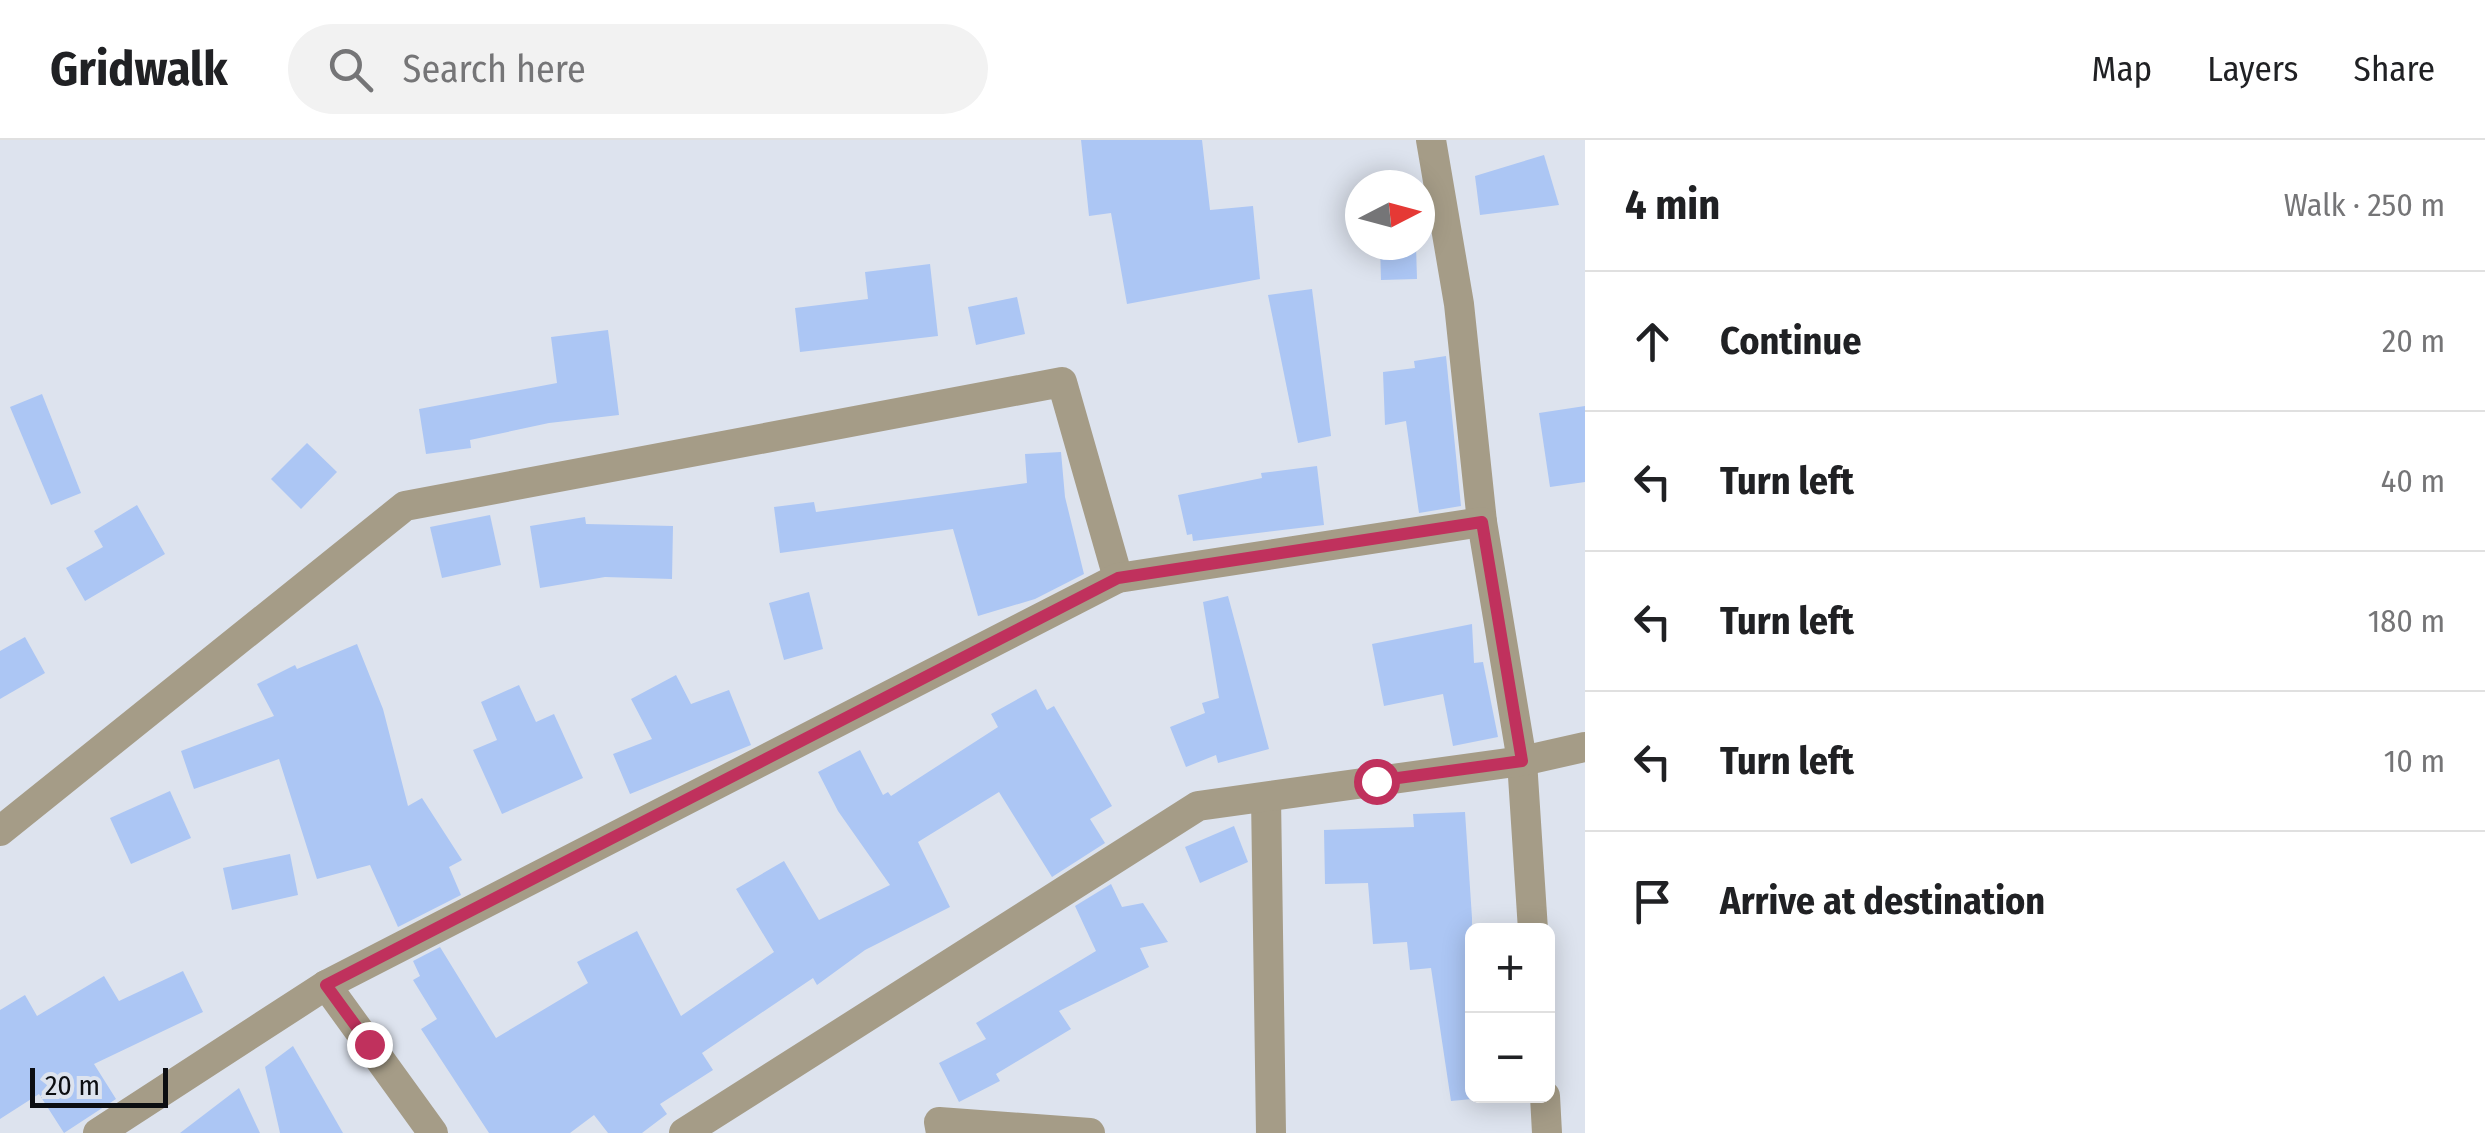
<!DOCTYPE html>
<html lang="en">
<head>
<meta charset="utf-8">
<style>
	body { margin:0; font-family:"Fira Sans Condensed",sans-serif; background:#f2f2f2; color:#202124 }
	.controls { position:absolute; right:30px; bottom:30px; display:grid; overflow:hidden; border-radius:15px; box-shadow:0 5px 25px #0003 }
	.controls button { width:90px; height:90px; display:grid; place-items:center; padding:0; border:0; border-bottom:2px solid #e0e0e0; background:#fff; color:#202124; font:50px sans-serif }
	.compass { position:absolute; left:1345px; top:30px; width:90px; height:90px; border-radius:50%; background:#fff; box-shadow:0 5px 25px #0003; rotate:84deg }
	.scale { position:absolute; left:30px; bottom:25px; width:138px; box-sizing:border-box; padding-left:10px; border:5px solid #0c0e12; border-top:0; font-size:28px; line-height:35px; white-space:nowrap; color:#0c0e12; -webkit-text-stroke:8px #dde3ee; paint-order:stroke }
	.stop { position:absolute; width:30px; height:30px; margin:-22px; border:8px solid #c0315d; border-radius:50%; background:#fff }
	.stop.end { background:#c0315d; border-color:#fff; box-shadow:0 2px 10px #0008 }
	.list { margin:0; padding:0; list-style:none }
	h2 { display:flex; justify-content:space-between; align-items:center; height:130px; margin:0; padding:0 40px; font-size:42px }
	h2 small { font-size:32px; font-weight:400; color:#757577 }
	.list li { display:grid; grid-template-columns:65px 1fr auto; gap:30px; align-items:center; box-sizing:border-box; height:140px; padding:0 40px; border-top:2px solid #e0e0e0 }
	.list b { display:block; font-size:38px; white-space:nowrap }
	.list em { font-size:32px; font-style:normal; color:#757577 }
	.icon { flex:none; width:55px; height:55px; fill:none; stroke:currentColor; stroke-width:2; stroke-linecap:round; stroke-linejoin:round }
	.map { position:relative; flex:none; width:1585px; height:993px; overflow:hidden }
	header { display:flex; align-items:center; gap:60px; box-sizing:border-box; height:140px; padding:0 50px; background:#fff; border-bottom:2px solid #e0e0e0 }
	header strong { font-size:48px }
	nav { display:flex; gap:55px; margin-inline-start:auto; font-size:35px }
	.search { width:700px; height:90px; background:#f2f2f2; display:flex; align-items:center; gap:25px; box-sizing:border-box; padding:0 35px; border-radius:55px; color:#757577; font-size:38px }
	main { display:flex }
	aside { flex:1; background:#fff }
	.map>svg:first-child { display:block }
</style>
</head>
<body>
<header>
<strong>Gridwalk</strong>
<div class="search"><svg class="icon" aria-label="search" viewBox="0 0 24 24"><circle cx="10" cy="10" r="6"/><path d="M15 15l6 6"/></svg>Search here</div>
<nav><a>Map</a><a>Layers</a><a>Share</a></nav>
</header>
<main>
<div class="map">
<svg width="1585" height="993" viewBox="0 0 1585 993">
	<rect width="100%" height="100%" fill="#dde3ee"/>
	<g fill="#acc6f4">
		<path d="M 1081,0 L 1202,0 L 1210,70 L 1253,66 L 1260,139 L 1127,164 L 1111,73 L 1089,76 Z"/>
		<path d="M 1544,15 L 1559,65 L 1480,75 L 1475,36 Z"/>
		<path d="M 1380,105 L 1416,105 L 1417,139 L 1381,140 Z"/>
		<path d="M 930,124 L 938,196 L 800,212 L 795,168 L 868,159 L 865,132 Z"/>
		<path d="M 1312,149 L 1331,296 L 1298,303 L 1268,155 Z"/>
		<path d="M 1017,157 L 1025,194 L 976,205 L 968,167 Z"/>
		<path d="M 608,190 L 619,275 L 549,283 L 470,300 L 471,308 L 426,314 L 419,269 L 557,243 L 551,197 Z"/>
		<path d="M 1446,216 L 1461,366 L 1419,373 L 1406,281 L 1385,285 L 1383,232 L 1415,228 L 1414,221 Z"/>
		<path d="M 42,254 L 81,353 L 51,365 L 10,267 Z"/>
		<path d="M 1585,266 L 1585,342 L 1550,347 L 1539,273 Z"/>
		<path d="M 307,303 L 337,332 L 301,369 L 271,339 Z"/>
		<path d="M 1061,312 L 1065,357 L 1084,434 L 1035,459 L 978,476 L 953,389 L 780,413 L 774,367 L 814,362 L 816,372 L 1027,343 L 1025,314 Z"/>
		<path d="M 1317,326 L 1324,385 L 1193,401 L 1192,394 L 1187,395 L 1178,355 L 1262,338 L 1261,333 Z"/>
		<path d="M 137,365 L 165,414 L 85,461 L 66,428 L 103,407 L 94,391 Z"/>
		<path d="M 490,375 L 501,425 L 442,438 L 430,387 Z"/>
		<path d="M 585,377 L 586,384 L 673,386 L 672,439 L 605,437 L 540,448 L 530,386 Z"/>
		<path d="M 809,452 L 823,509 L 784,520 L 769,463 Z"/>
		<path d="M 1228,456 L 1269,609 L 1218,623 L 1216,615 L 1186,627 L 1170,587 L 1205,573 L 1202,563 L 1219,558 L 1203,462 Z"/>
		<path d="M 1472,484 L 1474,523 L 1483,522 L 1498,597 L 1453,606 L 1443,554 L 1384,566 L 1372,504 Z"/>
		<path d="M 25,497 L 45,533 L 0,559 L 0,511 Z"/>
		<path d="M 357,504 L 383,569 L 408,666 L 422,658 L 462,720 L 449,727 L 461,755 L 398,787 L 370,725 L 317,739 L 279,619 L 194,649 L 181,611 L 274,576 L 257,544 L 295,525 L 297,529 Z"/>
		<path d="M 676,535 L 691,564 L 729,550 L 751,605 L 630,654 L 613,614 L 652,599 L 631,559 Z"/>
		<path d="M 519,545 L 536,582 L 554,574 L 583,638 L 502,674 L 473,610 L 497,600 L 481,562 Z"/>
		<path d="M 1036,549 L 1047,570 L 1054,566 L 1112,666 L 1090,679 L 1105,703 L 1052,737 L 999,652 L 918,702 L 950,767 L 865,810 L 817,845 L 813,838 L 702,913 L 713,930 L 660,964 L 667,974 L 642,993 L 608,993 L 594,975 L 570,993 L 489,993 L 421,889 L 437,879 L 413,840 L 420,836 L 413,821 L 440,807 L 496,898 L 588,843 L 577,822 L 637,791 L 681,876 L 774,812 L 736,749 L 784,721 L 819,780 L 890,745 L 838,671 L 818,632 L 860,610 L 883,655 L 888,652 L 891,656 L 998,587 L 991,574 Z"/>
		<path d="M 170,651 L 191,698 L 131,724 L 110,678 Z"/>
		<path d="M 1465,672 L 1472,778 L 1472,959 L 1451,961 L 1431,828 L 1410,830 L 1407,802 L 1373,804 L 1368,743 L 1325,744 L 1324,690 L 1414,687 L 1413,674 Z"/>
		<path d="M 1234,686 L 1248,722 L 1200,743 L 1185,707 Z"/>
		<path d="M 290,714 L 298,755 L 232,770 L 223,728 Z"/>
		<path d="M 1111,744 L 1122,767 L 1143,763 L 1168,802 L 1140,808 L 1149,827 L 1059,871 L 1071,889 L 996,934 L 1000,941 L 959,962 L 939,923 L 986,899 L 976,883 L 1096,811 L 1075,766 Z"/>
		<path d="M 183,831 L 203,872 L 94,924 L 116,959 L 64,993 L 39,954 L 0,979 L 0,870 L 25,855 L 37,876 L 104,836 L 119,861 Z"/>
		<path d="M 293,906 L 343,993 L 280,993 L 265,927 Z"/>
		<path d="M 239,948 L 260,993 L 180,993 Z"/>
	</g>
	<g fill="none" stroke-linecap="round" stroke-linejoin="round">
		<g stroke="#a59c87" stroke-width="30">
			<path d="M 1431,0 L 1459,164 L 1482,382 L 1522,621 L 1533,790"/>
			<path d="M 1266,657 L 1271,993"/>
			<path d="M 0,691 L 405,366 L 1062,242 L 1118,438"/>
			<path d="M 326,845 L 433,993"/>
			<path d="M 1545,956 L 1547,993"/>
			<path d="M 98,993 L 326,845 L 1118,438 L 1482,382"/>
			<path d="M 684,993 L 1198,666 L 1522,621 L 1585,607"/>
			<path d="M 941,993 L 939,982 L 1090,993"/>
		</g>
	</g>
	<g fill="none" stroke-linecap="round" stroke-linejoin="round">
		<path stroke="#c0315d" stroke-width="12" d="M 369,904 L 326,845 L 1118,438 L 1482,382 L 1522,621 L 1376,641"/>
	</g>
</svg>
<div class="controls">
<button>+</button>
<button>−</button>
</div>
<svg class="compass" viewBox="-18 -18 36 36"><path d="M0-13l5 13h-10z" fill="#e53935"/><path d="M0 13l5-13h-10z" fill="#757577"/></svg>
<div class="scale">20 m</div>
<div class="stop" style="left:1376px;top:641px"></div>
<div class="stop end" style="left:369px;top:904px"></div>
</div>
<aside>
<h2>4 min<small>Walk · 250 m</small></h2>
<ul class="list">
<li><svg class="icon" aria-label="ahead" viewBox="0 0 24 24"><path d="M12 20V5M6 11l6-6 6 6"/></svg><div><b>Continue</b></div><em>20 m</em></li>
<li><svg class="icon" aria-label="left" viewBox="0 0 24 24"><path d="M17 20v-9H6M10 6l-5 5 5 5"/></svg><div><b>Turn left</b></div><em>40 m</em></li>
<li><svg class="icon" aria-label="left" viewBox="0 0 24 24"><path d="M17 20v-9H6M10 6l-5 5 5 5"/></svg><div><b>Turn left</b></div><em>180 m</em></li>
<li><svg class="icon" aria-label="left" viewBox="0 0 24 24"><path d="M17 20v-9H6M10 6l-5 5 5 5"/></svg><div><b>Turn left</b></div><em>10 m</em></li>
<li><svg class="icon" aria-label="arrive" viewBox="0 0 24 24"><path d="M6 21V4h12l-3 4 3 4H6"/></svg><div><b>Arrive at destination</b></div></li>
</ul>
</aside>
</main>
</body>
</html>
